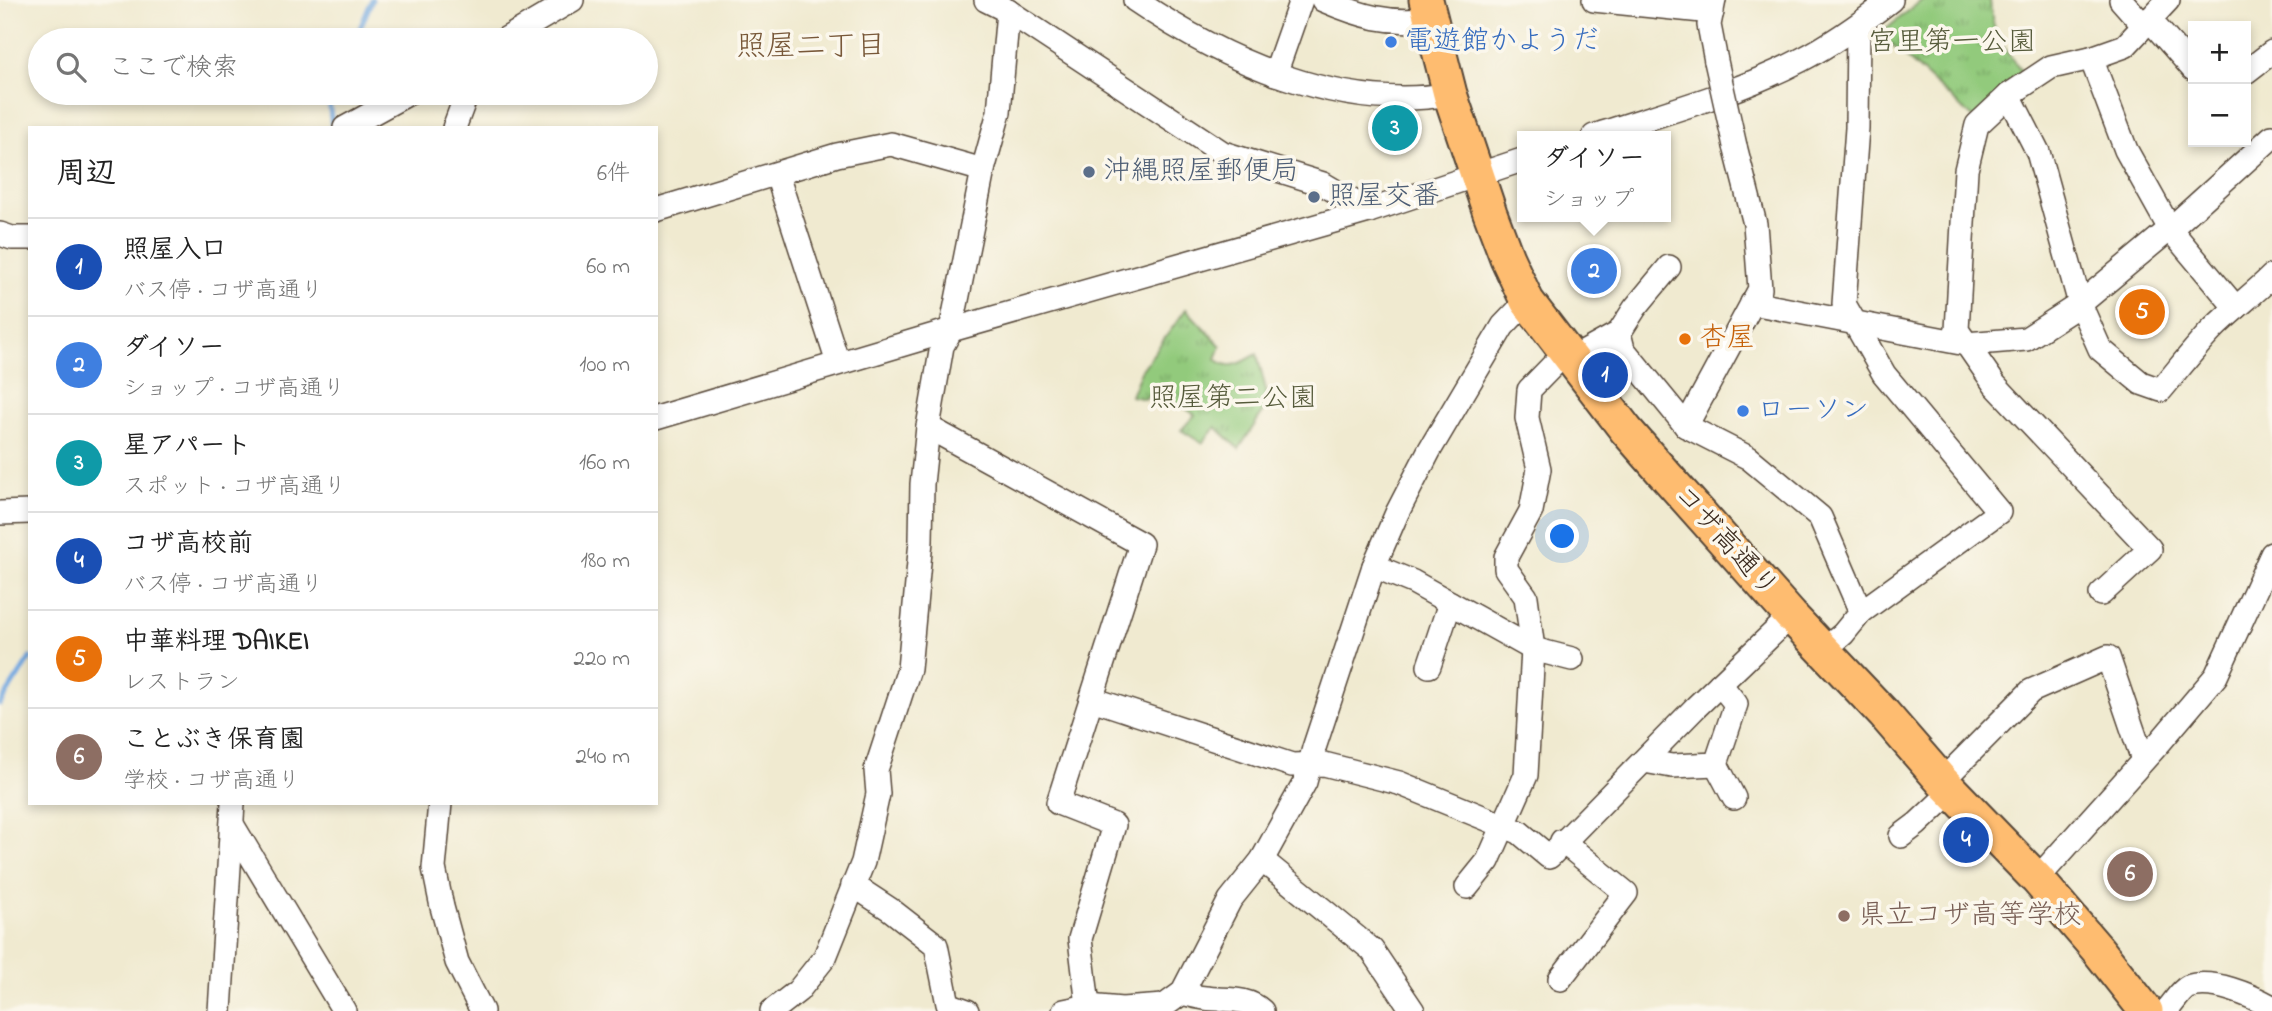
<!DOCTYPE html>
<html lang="ja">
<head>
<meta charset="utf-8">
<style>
	body { margin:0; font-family:"Indie Flower","Klee One",sans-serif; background:#f6f6f6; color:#222 }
	.controls { position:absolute; right:21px; top:21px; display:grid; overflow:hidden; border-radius:0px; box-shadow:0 4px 10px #0003 }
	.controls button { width:63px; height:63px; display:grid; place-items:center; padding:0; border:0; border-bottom:2px solid #e0e0e0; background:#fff; color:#222; font:35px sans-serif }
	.you { position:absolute; left:1563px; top:537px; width:24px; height:24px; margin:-18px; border:5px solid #fff; border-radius:50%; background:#1a73e8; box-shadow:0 0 0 10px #1a73e833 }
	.badge { display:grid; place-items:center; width:46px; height:46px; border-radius:50%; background:#111827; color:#fff; font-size:23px; font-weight:700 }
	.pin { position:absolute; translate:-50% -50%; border:4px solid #fff; box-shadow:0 2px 7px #0006 }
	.popup { position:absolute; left:1517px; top:131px; width:154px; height:91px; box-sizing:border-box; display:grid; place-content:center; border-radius:0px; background:#fff; filter:drop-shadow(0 2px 5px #0005); font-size:23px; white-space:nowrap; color:#767676 }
	.popup b { font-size:26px; color:#222 }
	.popup::after { content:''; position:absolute; left:50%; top:100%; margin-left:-14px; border:14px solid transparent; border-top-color:#fff }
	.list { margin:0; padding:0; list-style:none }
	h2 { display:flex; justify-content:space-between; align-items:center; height:91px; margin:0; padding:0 28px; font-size:30px }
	h2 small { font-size:23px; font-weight:400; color:#767676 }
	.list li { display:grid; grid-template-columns:46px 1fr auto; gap:21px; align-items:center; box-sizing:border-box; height:98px; padding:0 28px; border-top:2px solid #e0e0e0 }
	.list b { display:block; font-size:26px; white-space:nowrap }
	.list p { margin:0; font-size:23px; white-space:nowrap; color:#767676 }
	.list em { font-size:23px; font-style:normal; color:#767676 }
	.icon { flex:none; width:38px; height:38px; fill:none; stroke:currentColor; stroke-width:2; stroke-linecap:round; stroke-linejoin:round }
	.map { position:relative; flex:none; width:2272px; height:1011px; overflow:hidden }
	.search { position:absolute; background:#fff; box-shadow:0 4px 10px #0003; left:28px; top:28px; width:630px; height:77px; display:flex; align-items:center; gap:18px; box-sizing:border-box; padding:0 24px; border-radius:38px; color:#767676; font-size:26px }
	.panel { position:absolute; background:#fff; box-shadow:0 4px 10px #0003; left:28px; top:126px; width:630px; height:679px; border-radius:0px }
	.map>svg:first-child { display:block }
</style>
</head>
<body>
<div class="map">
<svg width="2272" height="1011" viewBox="0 0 2272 1011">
	<defs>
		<pattern id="park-tufts" width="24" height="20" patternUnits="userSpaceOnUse" patternTransform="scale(1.75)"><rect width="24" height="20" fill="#92ca7c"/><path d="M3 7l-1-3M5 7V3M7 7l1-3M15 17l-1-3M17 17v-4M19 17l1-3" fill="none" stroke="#78a465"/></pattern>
	</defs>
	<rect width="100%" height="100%" fill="#fbf7ec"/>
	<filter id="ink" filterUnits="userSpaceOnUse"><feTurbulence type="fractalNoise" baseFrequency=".0143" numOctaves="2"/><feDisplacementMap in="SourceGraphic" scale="14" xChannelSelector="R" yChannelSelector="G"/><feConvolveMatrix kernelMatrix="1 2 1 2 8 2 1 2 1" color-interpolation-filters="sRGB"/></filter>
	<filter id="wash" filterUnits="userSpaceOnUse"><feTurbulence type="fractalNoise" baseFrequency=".00686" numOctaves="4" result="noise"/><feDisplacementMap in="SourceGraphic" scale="28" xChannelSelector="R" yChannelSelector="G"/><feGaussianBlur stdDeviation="1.57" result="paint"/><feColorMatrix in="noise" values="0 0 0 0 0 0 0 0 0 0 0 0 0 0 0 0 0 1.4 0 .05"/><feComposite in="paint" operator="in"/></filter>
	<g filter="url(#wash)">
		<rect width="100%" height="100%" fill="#f0ead0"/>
		<g fill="url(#park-tufts)" stroke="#667a4d" stroke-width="2">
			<path d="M 1922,0 L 1990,0 C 1992,38 2004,49 2026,77 L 1974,119 L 1880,34 Z"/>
			<path d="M 1186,309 L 1221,346 L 1216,359 C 1230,372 1243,362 1257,354 L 1269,402 L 1239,449 L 1216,427 L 1202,443 L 1181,430 L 1195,415 L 1169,397 L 1160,384 L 1145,399 L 1131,396 L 1141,371 Z"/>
		</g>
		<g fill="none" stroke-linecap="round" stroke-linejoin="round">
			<g stroke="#72a8e0" stroke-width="5">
				<path d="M 355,40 L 372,0"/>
				<path d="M 331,93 L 329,100 L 332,128"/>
				<path d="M 0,704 L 30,658"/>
			</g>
		</g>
	</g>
	<g filter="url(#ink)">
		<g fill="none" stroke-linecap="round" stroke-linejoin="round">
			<g stroke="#564739" stroke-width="26">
				<g id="minor">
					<path d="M 986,0 L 1008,11 L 1223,153 L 1323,184 L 1369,211"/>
					<path d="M 1135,0 C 1224,61 1341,113 1450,94"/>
					<path d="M 1323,0 C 1360,16 1391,25 1431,19"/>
					<path d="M 1594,0 L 1712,12"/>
					<path d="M 1714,0 L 1709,25 L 1716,61"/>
					<path d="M 2121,0 L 2144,26"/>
					<path d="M 2149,19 L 2193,69"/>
					<path d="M 504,40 L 572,0"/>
					<path d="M 2091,58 L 2126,150 L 2170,229 L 2236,308"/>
					<path d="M 2246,72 L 2272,52"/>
					<path d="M 1275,74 L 1301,0"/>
					<path d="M 2009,95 L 2038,152 L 2080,304 L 2100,349 L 2141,383 L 2161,390 C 2177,371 2193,350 2211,331 C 2230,311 2252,296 2272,276"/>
					<path d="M 345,128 L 409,93"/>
					<path d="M 454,128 L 467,93"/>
					<path d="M 1594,136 C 1663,113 1736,94 1801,60 C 1834,43 1863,22 1891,0"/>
					<path d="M 777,175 L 838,363"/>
					<path d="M 656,210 L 837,155 L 891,144 L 983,170"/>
					<path d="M 0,234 L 12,238 L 30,238"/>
					<path d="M 1752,303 L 1966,344 L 2026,339 L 2080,304 L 2177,223 L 2272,137"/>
					<path d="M 1619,333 L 1623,349 L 1686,426 L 1760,289 L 1755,224 L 1735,146"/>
					<path d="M 1572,359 L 1619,333 L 1635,308 L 1669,267"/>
					<path d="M 656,418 L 951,330 L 1369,211 L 1522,160"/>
					<path d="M 1686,426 L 1749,458 L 1820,517 L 1861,612"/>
					<path d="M 928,427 L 1141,544 L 1058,803 L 1114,825 L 1080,939 L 1088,1006"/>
					<path d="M 0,513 L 30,512"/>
					<path d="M 1374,566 L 1413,582 L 1533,649 L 1572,659"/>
					<path d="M 2101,594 L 2150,549 L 1995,385 L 1957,330 L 1966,170 L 1977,125 L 2009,95 L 2051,67 L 2091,58 L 2125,46 L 2168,0"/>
					<path d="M 1824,650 L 1843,634 L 1861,612 L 1999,512 L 1884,374 L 1844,304 L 1857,128 L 1858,26"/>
					<path d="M 1429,666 L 1450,603"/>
					<path d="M 1092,699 L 1292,765 L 1324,764 L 1399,783 L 1519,832 L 1549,857 L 1696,707 L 1791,616"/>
					<path d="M 1644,761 L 1672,766 L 1716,764 L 1736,704 L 1720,684"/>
					<path d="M 1716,764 L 1734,798"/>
					<path d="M 1942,781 L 2031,691 L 2108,657 L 2143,760"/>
					<path d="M 440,803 L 434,868 L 442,907 L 457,962 L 482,1011"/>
					<path d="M 233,826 L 344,1011"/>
					<path d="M 1901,836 L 1917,824 L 1952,791"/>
					<path d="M 1262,860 L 1372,950 L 1413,1011"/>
					<path d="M 2037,879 L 2160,742 L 2216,676 L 2272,554"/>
					<path d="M 853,885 L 891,910 L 936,945 L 948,1004 L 967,1011"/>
					<path d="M 1467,887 L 1488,861 L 1526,775 L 1533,649 L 1526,597 L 1506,569 L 1506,557 L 1531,511 L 1539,469 L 1527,418 L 1529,390 L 1566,352"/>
					<path d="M 1560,979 L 1626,893 L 1562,841"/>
					<path d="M 1182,993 C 1189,995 1197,997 1205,998 C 1226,1001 1245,996 1262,1011"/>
					<path d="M 220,1011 L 233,803"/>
					<path d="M 772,1011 L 798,991 L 825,957 L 863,862 L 878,794 L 876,770 L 909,669 L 921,541 L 922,484 L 928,427 L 942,346 L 951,330 L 983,170 L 999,112 L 1008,11"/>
					<path d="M 1064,1011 L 1088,1006 L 1122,1009 L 1164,1006"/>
					<path d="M 1162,1011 L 1164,1006 L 1182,993 L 1230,900 L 1262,860 L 1305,782 L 1314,748 L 1374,566 L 1397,513 L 1429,451 L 1503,326 L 1527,301"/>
					<path d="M 2166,1011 C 2173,1004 2180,991 2188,987 C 2212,978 2252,996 2272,1007"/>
				</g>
			</g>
			<g stroke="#564739" stroke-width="37">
				<path id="highway" d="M 1426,0 L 1450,94 L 1490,213 L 1507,258 L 1527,301 L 1626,430 L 1661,470 L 1791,616 L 1884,714 L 1942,781 L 2037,879 L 2098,950 L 2146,1011"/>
			</g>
			<use href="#minor" stroke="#fff" stroke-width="23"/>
			<use href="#highway" stroke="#febc70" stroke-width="33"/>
			<g stroke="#564739" stroke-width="26" stroke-linecap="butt">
				<path id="minor-bridge" d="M 1716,61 L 1735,146"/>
			</g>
			<use href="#minor-bridge" stroke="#fff" stroke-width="23"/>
		</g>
	</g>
	<g fill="#3f7fe0" stroke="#fbf7ec" stroke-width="2.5">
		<circle cx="1391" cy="42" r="7"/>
		<circle cx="1743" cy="411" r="7"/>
	</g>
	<g fill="#5c6f8a" stroke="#fbf7ec" stroke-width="2.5">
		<circle cx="1089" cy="172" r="7"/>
		<circle cx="1314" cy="197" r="7"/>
	</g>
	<circle fill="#e8710a" stroke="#fbf7ec" stroke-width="2.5" cx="1685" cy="339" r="7"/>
	<circle fill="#8d6e63" stroke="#fbf7ec" stroke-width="2.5" cx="1844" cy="916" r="7"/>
	<g text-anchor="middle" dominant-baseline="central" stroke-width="7" stroke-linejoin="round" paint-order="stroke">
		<g font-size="28" fill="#366cbe" stroke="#fbf7ec" text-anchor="start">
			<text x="1405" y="42">電遊館かようだ</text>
			<text x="1757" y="411">ローソン</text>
		</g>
		<g font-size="28" fill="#555a3a" stroke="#fbf7ec">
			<text x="1952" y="43">宮里第一公園</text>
			<text x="1233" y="399">照屋第二公園</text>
		</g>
		<g font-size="28" fill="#4e5e75" stroke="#fbf7ec" text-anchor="start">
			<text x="1103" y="172">沖縄照屋郵便局</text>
			<text x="1328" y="197">照屋交番</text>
		</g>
		<g font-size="28" fill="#c56008" stroke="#fbf7ec" text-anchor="start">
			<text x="1699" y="339">杏屋</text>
		</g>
		<g font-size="28" fill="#3b2a1e" stroke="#fbf7ec">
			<text transform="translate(1725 542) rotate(48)">コザ高通り</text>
		</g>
		<g font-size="28" fill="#785e54" stroke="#fbf7ec" text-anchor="start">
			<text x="1858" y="916">県立コザ高等学校</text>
		</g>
		<g font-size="30" fill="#785839" stroke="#fbf7ec">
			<text x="811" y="48">照屋二丁目</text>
		</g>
	</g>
</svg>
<div class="controls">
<button>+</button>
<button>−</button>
</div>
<div class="you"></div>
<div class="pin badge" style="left:1605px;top:375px;background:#1a4fb4">1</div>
<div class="pin badge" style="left:1594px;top:271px;background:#3f7fe0">2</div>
<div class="popup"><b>ダイソー</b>ショップ</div>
<div class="pin badge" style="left:1395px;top:128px;background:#0f9aa8">3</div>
<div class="pin badge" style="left:1966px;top:840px;background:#1a4fb4">4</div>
<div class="pin badge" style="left:2142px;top:312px;background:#e8710a">5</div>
<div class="pin badge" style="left:2130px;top:874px;background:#8d6e63">6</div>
<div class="search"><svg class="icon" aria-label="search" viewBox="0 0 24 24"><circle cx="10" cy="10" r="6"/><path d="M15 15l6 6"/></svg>ここで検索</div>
<section class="panel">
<h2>周辺<small>6件</small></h2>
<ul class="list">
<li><span class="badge" style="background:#1a4fb4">1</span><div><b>照屋入口</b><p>バス停 · コザ高通り</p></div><em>60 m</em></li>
<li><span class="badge" style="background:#3f7fe0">2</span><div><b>ダイソー</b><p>ショップ · コザ高通り</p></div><em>100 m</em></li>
<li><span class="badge" style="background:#0f9aa8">3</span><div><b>星アパート</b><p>スポット · コザ高通り</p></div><em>160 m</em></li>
<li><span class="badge" style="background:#1a4fb4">4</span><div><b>コザ高校前</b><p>バス停 · コザ高通り</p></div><em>180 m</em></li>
<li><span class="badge" style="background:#e8710a">5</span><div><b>中華料理 DAIKEI</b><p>レストラン</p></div><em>220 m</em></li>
<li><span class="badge" style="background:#8d6e63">6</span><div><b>ことぶき保育園</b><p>学校 · コザ高通り</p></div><em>240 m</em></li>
</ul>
</section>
</div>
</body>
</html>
